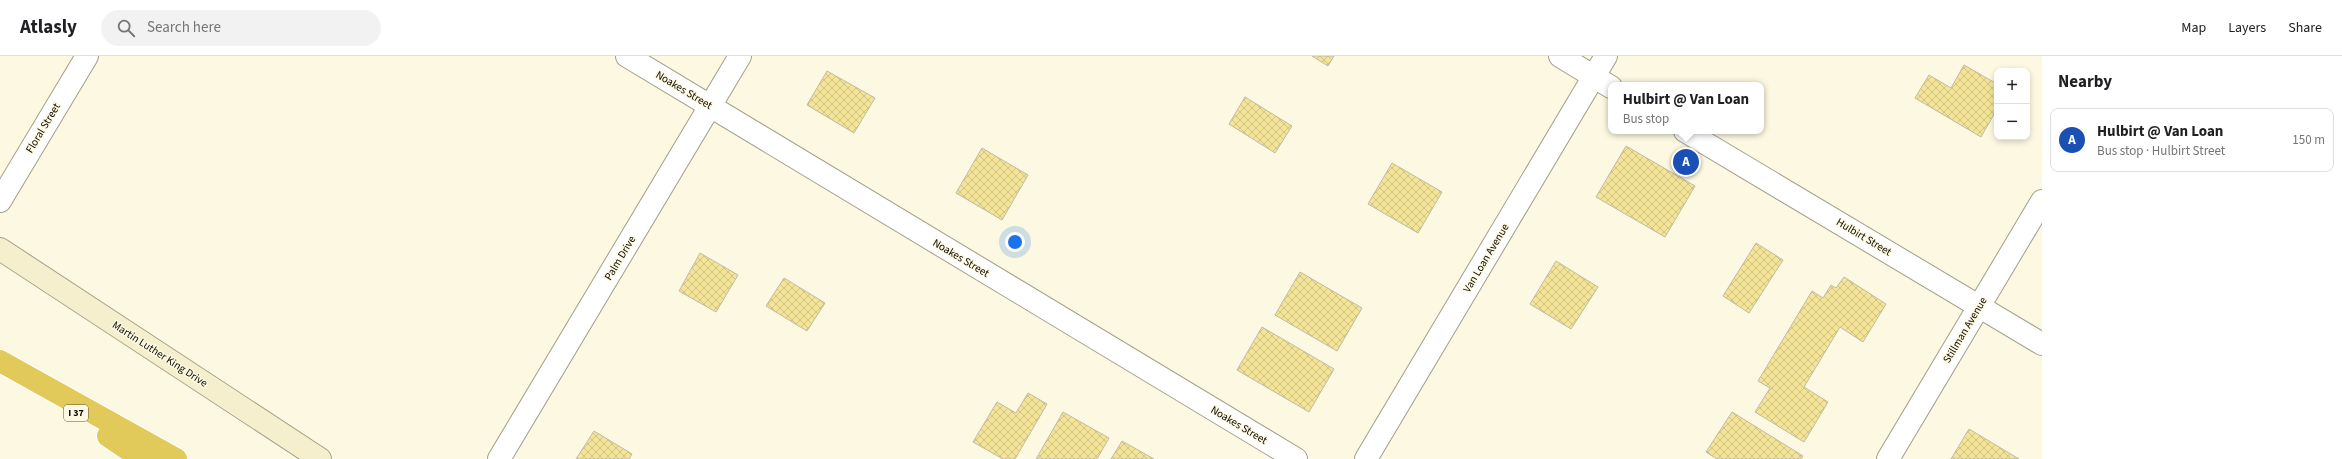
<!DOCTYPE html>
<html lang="en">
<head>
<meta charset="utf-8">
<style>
	body { margin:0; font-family:"Source Sans 3",sans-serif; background:#f2f2f2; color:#202124 }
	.controls { position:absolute; right:12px; top:12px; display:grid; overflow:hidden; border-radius:8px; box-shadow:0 2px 6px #0003 }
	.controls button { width:36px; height:36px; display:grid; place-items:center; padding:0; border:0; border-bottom:1px solid #e0e0e0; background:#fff; color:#202124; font:20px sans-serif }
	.you { position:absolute; left:1015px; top:186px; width:14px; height:14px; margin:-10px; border:3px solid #fff; border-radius:50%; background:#1a73e8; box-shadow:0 0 0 6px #1a73e833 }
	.badge { display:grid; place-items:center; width:26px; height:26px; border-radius:50%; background:#db2777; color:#fff; font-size:13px; font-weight:700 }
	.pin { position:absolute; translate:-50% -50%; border:2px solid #fff; box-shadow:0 1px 4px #0006 }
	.popup { position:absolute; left:1608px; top:26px; width:156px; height:52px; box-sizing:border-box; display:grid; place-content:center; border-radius:8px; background:#fff; filter:drop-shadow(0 1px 3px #0005); font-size:13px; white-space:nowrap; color:#757577 }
	.popup b { font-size:15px; color:#202124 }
	.popup::after { content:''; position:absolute; left:50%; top:100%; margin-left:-8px; border:8px solid transparent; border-top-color:#fff }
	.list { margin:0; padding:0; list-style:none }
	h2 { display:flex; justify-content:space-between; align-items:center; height:52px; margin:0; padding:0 16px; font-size:17px }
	h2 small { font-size:13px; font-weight:400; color:#757577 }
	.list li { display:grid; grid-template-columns:26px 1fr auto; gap:12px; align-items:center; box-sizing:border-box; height:64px; margin:0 8px 8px; padding:0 8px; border:1px solid #e0e0e0; border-radius:8px }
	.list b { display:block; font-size:15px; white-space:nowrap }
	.list p { margin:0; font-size:13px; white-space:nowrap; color:#757577 }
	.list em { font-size:13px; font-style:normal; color:#757577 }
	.icon { flex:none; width:22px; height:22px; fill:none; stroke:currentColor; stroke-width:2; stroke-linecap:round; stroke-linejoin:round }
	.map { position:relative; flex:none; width:2042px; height:403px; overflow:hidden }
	header { display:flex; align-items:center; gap:24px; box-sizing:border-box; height:56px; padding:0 20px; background:#fff; border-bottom:1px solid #e0e0e0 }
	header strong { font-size:19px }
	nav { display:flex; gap:22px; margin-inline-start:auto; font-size:14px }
	.search { width:280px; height:36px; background:#f2f2f2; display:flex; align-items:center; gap:10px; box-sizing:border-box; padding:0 14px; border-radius:22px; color:#757577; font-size:15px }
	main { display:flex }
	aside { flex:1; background:#fff }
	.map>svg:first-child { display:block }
</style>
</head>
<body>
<header>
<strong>Atlasly</strong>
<div class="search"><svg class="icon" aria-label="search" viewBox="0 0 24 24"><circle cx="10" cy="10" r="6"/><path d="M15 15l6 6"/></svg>Search here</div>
<nav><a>Map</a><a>Layers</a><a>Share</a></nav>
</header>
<main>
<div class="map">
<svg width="2042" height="403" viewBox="0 0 2042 403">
	<defs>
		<pattern id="building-cross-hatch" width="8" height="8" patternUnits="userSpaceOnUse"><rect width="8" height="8" fill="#f4e497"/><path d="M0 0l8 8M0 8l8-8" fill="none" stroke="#d0c281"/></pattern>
	</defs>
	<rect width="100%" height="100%" fill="#fcf8e1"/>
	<g fill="url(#building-cross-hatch)" stroke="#bfbba6">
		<path d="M 1312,0 L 1334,0 L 1328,10 Z"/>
		<path d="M 1964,9 L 1997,28 L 1997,53 L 1981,81 L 1915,42 L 1929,19 L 1951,32 Z"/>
		<path d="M 827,15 L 875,42 L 854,77 L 807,49 Z"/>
		<path d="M 1245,41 L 1292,70 L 1275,97 L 1229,68 Z"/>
		<path d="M 1626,90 L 1695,130 L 1665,181 L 1596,141 Z"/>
		<path d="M 982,92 L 1028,119 L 1002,164 L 956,137 Z"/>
		<path d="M 1392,107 L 1442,136 L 1418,177 L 1368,148 Z"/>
		<path d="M 1756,187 L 1783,204 L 1749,257 L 1723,240 Z"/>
		<path d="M 700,197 L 738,219 L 716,256 L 679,235 Z"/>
		<path d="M 1556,205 L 1598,231 L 1571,273 L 1530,248 Z"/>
		<path d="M 1300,216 L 1362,252 L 1337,295 L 1275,259 Z"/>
		<path d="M 1844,221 L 1886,248 L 1863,286 L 1840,271 L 1804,331 L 1828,346 L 1804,386 L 1755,356 L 1770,332 L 1758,325 L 1812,235 L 1823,242 L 1831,229 L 1836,232 Z"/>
		<path d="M 784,222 L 825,247 L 807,275 L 766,250 Z"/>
		<path d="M 1262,271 L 1334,313 L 1309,356 L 1237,314 Z"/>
		<path d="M 1028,337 L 1047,348 L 1015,403 L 1003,403 L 973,386 L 997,346 L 1016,357 Z"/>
		<path d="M 1063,356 L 1109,382 L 1097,403 L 1036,403 Z"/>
		<path d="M 1732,356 L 1803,400 L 1801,403 L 1717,403 L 1706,396 Z"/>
		<path d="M 1969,373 L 2019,403 L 1951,403 Z"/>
		<path d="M 594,375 L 632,398 L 629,403 L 576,403 Z"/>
		<path d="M 1122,385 L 1154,403 L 1111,403 Z"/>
	</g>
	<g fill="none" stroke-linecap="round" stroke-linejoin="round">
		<g stroke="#a29e89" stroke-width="24">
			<g id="street">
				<path d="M 627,0 L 1296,403"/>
				<path d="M 1560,0 L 1611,31"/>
				<path d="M 1685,75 L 2042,288"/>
				<path d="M 0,145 L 87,0"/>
				<path d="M 499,403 L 740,0"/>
				<path d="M 1366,403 L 1606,0"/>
				<path d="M 1888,403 L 2042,145"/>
			</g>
		</g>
		<g stroke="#a29e89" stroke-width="24">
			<path id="secondary" d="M 0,193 L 320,403"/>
		</g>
		<g stroke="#fff" stroke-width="24">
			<g id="highway">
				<path d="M 0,305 L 176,403"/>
				<path d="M 108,380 L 142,403"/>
			</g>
		</g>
		<use href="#street" stroke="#fff" stroke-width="22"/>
		<use href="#secondary" stroke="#f6efcd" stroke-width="22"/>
		<use href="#highway" stroke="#e1ca59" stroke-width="22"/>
	</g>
	<g text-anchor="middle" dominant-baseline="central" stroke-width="3" stroke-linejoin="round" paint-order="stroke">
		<rect fill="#fcf8e1" stroke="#555348" stroke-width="1" x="64" y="349" width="24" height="16" rx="3"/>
		<g font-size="10" font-weight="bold" fill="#0e0c06">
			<text x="76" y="357">I 37</text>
		</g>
		<g font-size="11" fill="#0e0c06" stroke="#fcf8e1">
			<text transform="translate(684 34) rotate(31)">Noakes Street</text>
			<text transform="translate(43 72) rotate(-59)">Floral Street</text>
			<text transform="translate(1864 181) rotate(31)">Hulbirt Street</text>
			<text transform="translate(620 202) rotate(-59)">Palm Drive</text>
			<text transform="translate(961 202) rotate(31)">Noakes Street</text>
			<text transform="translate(1486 202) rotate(-59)">Van Loan Avenue</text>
			<text transform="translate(1965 274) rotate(-59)">Stillman Avenue</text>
			<text transform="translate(160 298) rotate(33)">Martin Luther King Drive</text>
			<text transform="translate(1239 369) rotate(31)">Noakes Street</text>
		</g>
	</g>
</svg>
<div class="controls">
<button>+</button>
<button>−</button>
</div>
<div class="you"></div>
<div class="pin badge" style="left:1686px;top:106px;background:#1a4fb4">A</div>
<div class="popup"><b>Hulbirt @ Van Loan</b>Bus stop</div>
</div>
<aside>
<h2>Nearby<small></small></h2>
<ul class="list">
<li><span class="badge" style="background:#1a4fb4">A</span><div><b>Hulbirt @ Van Loan</b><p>Bus stop · Hulbirt Street</p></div><em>150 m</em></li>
</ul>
</aside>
</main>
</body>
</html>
